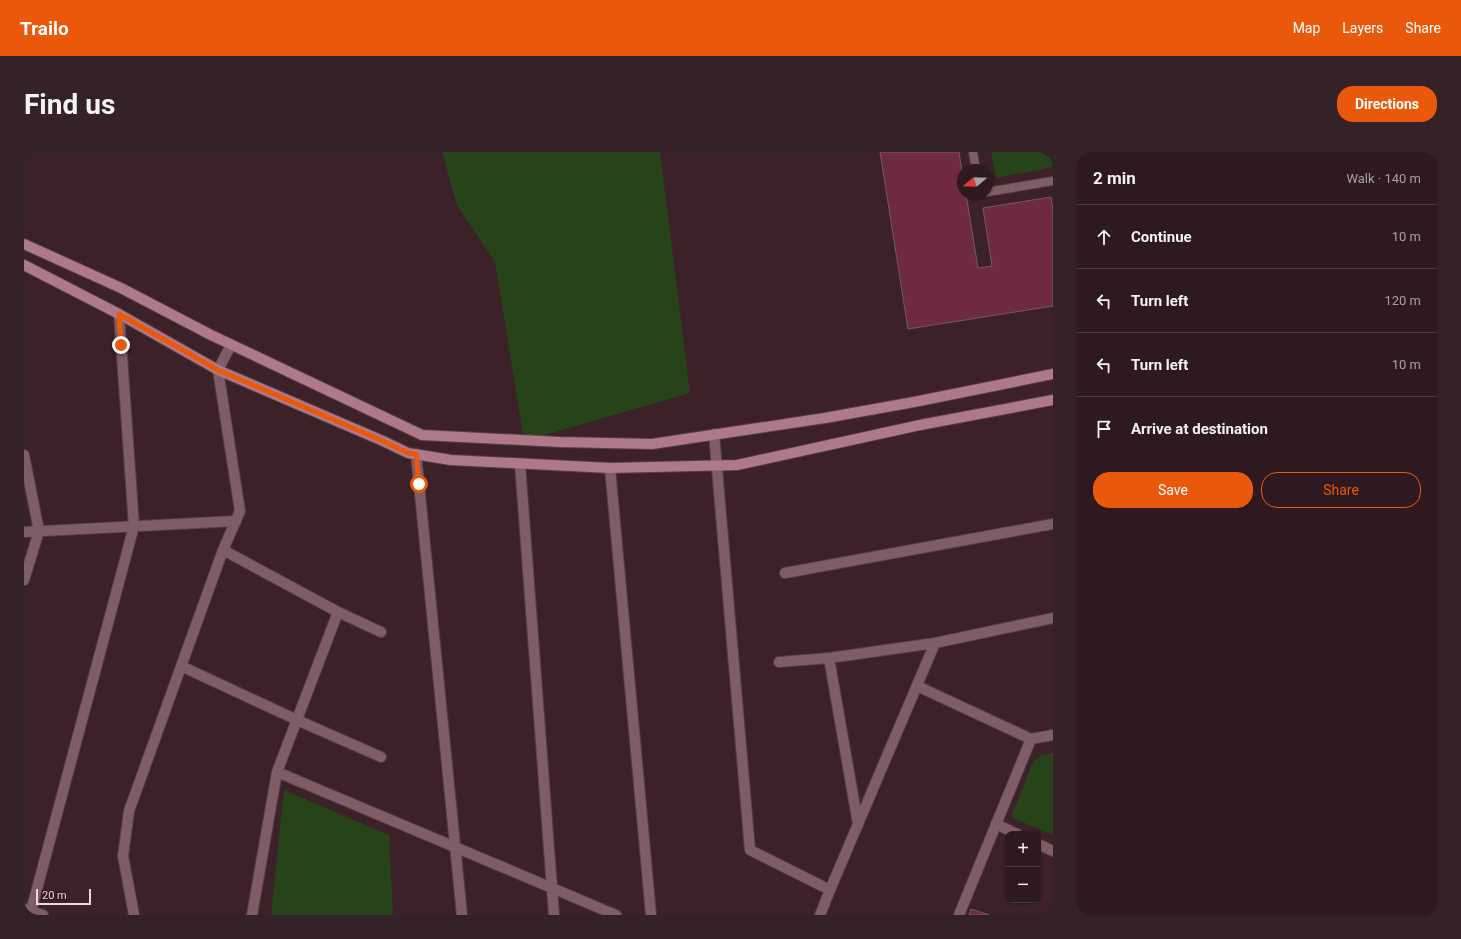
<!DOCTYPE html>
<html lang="en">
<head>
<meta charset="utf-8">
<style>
	body { margin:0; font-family:Roboto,sans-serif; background:#352228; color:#f1f3f6 }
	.controls { position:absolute; right:12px; bottom:12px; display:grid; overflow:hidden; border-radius:8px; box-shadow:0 1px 3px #0004 }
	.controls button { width:36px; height:36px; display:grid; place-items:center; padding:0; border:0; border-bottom:1px solid #48383d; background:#2d191f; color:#f1f3f6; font:20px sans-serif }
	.compass { position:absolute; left:933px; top:12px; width:36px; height:36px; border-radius:50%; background:#2d191f; box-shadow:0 1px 3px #0004; rotate:251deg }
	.scale { position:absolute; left:12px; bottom:10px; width:55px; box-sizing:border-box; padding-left:4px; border:2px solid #ecd8dd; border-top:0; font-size:11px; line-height:14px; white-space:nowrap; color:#ecd8dd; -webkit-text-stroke:3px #32171f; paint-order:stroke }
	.stop { position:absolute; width:12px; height:12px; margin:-9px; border:3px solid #ea580c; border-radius:50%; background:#fff }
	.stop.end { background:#ea580c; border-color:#fff; box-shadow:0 1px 4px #0008 }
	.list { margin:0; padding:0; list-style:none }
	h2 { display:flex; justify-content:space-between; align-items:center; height:52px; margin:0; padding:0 16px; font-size:17px }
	h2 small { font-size:13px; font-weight:400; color:#a7a0a4 }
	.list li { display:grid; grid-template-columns:26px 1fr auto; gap:12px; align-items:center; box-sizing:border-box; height:64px; padding:0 16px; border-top:1px solid #48383d }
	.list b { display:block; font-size:15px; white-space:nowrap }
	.list em { font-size:13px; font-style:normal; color:#a7a0a4 }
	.actions { display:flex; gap:8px; padding:12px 16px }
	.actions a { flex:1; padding:9px 0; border:1px solid #ea580c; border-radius:16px; text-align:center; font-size:14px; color:#ea580c }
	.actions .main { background:#ea580c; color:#fff }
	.icon { flex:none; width:22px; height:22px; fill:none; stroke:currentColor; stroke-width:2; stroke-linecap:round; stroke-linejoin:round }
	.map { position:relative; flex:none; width:1029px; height:763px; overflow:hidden; border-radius:16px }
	header { display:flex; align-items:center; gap:24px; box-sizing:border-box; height:56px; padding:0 20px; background:#ea580c; color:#fff }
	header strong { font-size:19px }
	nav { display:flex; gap:22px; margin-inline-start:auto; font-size:14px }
	.intro { display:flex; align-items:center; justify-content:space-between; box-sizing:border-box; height:96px; padding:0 24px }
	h1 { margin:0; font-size:28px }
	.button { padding:10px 18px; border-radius:16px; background:#ea580c; color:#fff; font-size:14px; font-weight:700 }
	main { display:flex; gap:24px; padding:0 24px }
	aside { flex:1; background:#2d191f; border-radius:16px; box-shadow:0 1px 3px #0004 }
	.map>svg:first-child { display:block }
</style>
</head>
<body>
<header>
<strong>Trailo</strong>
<nav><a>Map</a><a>Layers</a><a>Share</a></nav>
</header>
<div class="intro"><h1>Find us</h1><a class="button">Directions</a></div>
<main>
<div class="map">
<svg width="1029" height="763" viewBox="0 0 1029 763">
	<rect width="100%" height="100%" fill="#3c2129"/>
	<g fill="#26431a">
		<path d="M 418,0 L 636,0 L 666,241 L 500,289 L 471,110 L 433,54 Z"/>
		<path d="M 967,0 L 1029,0 L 1029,15 L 972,26 Z"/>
		<path d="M 1029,601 L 1029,683 L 987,665 L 1009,610 L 1017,603 Z"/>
		<path d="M 260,638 L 365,683 L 369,763 L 247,763 Z"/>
	</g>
	<g fill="#6e2a41" stroke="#785860">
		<path d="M 856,0 L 935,0 L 939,26 L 939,42 L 942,42 L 954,116 L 968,114 L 959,56 L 1027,45 L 1029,59 L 1029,154 L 884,177 Z"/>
		<path d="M 947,757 L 965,763 L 945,763 Z"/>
	</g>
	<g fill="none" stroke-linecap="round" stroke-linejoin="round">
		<g stroke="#583e46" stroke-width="10">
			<g id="lane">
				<path d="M 949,0 L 952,18"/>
				<path d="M 963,40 L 1029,29"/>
			</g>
		</g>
		<g stroke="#583e46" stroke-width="12">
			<g id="street">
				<path d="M 207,193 L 194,218 L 216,359 L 199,398 L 314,460"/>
				<path d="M 690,282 L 726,698 L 806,738 L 796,763"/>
				<path d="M 392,302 L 438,763"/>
				<path d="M 0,303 L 15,379 L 0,428"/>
				<path d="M 496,312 L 530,763"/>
				<path d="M 586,316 L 627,763"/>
				<path d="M 0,380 L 212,369"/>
				<path d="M 761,421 L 1029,372"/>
				<path d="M 755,510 L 805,506"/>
				<path d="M 157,514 L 273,568 L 357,605"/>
				<path d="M 893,534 L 1007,587"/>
				<path d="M 253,620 L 314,460 L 357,480"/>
				<path d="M 834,672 L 805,506 L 911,491"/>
				<path d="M 972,672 L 993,682"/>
				<path d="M 1014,692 L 1029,699"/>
				<path d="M 806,738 L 911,491 L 1029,466"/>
				<path d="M 0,757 L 19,763"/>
				<path d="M 7,759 L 110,374 L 95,162"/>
				<path d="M 110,763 L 99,704 L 105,659 L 199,398"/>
				<path d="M 228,763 L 253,620 L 592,763"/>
				<path d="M 935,763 L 1007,587 L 1029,583"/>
			</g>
		</g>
		<g stroke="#583e46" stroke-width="12">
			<g id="secondary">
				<path d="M 0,92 L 97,136 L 187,183 L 398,283 L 536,290 L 628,292 L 801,266 L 890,250 L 1029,222"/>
				<path d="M 0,113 L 95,162 L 194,218 L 359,289 L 384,301 L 427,308 L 586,316 L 713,313 L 896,273 L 1029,248"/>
			</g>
		</g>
		<use href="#lane" stroke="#7f5d66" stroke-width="8"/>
		<use href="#street" stroke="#7f5d66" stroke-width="10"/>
		<use href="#secondary" stroke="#ae7988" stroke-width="10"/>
	</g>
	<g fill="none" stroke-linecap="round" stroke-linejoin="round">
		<path stroke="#ea580c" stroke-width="5" d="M 97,193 L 95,162 L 194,218 L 359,289 L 384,301 L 392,302 L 395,332"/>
	</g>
</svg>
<div class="controls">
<button>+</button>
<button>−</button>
</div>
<svg class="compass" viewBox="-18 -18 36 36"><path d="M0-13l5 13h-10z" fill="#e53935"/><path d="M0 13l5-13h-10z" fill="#a7a0a4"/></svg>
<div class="scale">20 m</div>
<div class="stop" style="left:395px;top:332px"></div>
<div class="stop end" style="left:97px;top:193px"></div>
</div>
<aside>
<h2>2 min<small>Walk · 140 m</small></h2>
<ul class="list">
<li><svg class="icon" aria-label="ahead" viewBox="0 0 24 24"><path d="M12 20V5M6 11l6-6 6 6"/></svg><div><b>Continue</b></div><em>10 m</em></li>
<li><svg class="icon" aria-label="left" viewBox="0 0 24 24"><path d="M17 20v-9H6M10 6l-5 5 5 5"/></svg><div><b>Turn left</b></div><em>120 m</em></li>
<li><svg class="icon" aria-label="left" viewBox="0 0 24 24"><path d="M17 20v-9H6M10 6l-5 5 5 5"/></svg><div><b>Turn left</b></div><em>10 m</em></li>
<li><svg class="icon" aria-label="arrive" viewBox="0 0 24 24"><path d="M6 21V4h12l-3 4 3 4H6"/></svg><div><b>Arrive at destination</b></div></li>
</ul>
<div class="actions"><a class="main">Save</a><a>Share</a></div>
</aside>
</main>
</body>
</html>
